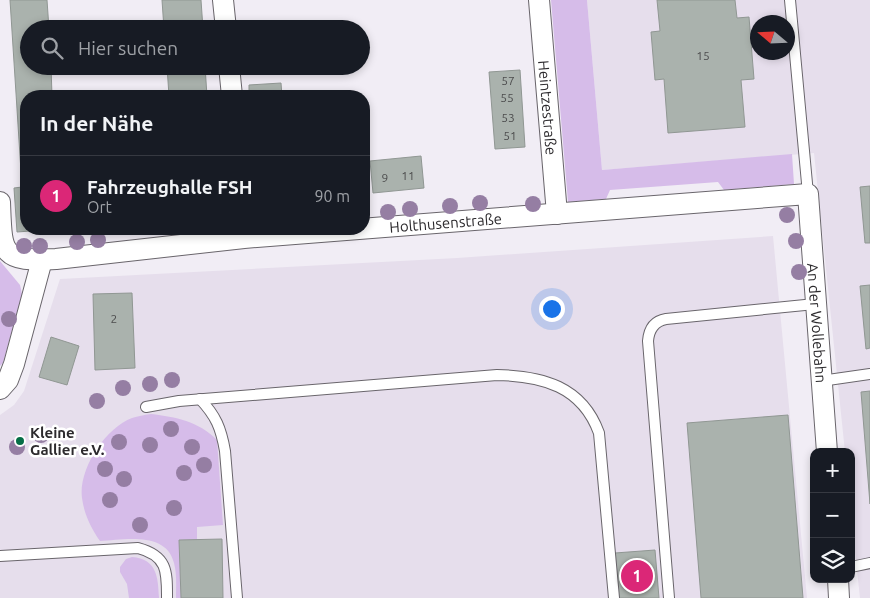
<!DOCTYPE html>
<html lang="de">
<head>
<meta charset="utf-8">
<style>
	body { margin:0; font-family:Ubuntu,sans-serif; background:#20242c; color:#f1f3f6 }
	.controls { position:absolute; right:15px; bottom:15px; display:grid; overflow:hidden; border-radius:10px; box-shadow:0 2px 8px #0003 }
	.controls button { width:45px; height:45px; display:grid; place-items:center; padding:0; border:0; border-bottom:1px solid #363941; background:#171b24; color:#f1f3f6; font:25px sans-serif }
	.compass { position:absolute; left:750px; top:15px; width:45px; height:45px; border-radius:50%; background:#171b24; box-shadow:0 2px 8px #0003; rotate:289deg }
	.you { position:absolute; left:551px; top:308px; width:18px; height:18px; margin:-12px; border:4px solid #fff; border-radius:50%; background:#1a73e8; box-shadow:0 0 0 8px #1a73e833 }
	.badge { display:grid; place-items:center; width:32px; height:32px; border-radius:50%; background:#db2777; color:#fff; font-size:16px; font-weight:700 }
	.pin { position:absolute; translate:-50% -50%; border:2px solid #fff; box-shadow:0 1px 5px #0006 }
	.list { margin:0; padding:0; list-style:none }
	h2 { display:flex; justify-content:space-between; align-items:center; height:65px; margin:0; padding:0 20px; font-size:21px }
	h2 small { font-size:16px; font-weight:400; color:#9ea1a6 }
	.list li { display:grid; grid-template-columns:32px 1fr auto; gap:15px; align-items:center; box-sizing:border-box; height:80px; padding:0 20px; border-top:1px solid #363941 }
	.list b { display:block; font-size:19px; white-space:nowrap }
	.list p { margin:0; font-size:16px; white-space:nowrap; color:#9ea1a6 }
	.list em { font-size:16px; font-style:normal; color:#9ea1a6 }
	.icon { flex:none; width:28px; height:28px; fill:none; stroke:currentColor; stroke-width:2; stroke-linecap:round; stroke-linejoin:round }
	.map { position:relative; flex:none; width:870px; height:598px; overflow:hidden }
	.search { position:absolute; background:#171b24; box-shadow:0 2px 8px #0003; left:20px; top:20px; width:350px; height:55px; display:flex; align-items:center; gap:12px; box-sizing:border-box; padding:0 18px; border-radius:28px; color:#9ea1a6; font-size:19px }
	.panel { position:absolute; background:#171b24; box-shadow:0 2px 8px #0003; left:20px; top:90px; width:350px; height:145px; border-radius:20px }
	.map>svg:first-child { display:block }
</style>
</head>
<body>
<div class="map">
<svg width="870" height="598" viewBox="0 0 870 598">
	<rect width="100%" height="100%" fill="#f1edf5"/>
	<g fill="#e6deec" fill-rule="evenodd">
		<path d="M 587,0 L 870,0 L 870,598 L 860,598 L 851,515 L 851,452 L 845,452 L 814,153 L 602,170 ZM 758,22 L 788,22 L 788,52 L 758,52 Z"/>
		<path d="M 773,236 L 807,598 L 0,598 L 0,415 L 14,405 L 24,391 L 60,279 L 457,258 Z"/>
	</g>
	<g fill="#d6bce9">
		<path d="M 551,0 L 587,0 L 602,170 L 792,154 L 794,184 L 724,190 L 718,182 L 610,190 L 606,199 L 568,202 Z"/>
		<path d="M 0,261 L 20,285 L 22,294 L 3,363 L 0,366 Z"/>
		<path d="M 151,414 C 176,417 198,421 217,440 L 223,525 L 197,527 L 197,540 L 179,540 L 181,598 L 176,598 C 176,587 177,574 174,563 C 166,531 124,540 100,541 C 91,528 84,514 82,498 C 78,470 105,428 132,418 C 138,416 144,415 151,414 Z"/>
		<path d="M 132,557 C 157,559 158,577 159,598 L 129,598 L 127,584 L 120,572 L 120,567 L 126,559 Z"/>
	</g>
	<g fill="#aab2ad" stroke="#909793">
		<path d="M 10,0 L 47,0 L 49,29 L 29,29 L 29,66 L 51,66 L 52,96 L 26,96 L 26,229 L 57,229 L 17,232 L 14,188 L 22,187 Z"/>
		<path d="M 162,0 L 201,0 L 203,29 L 164,29 Z"/>
		<path d="M 657,0 L 735,0 L 737,18 L 749,17 L 754,79 L 741,80 L 745,127 L 668,133 L 664,79 L 655,80 L 651,32 L 660,31 Z"/>
		<path d="M 167,66 L 205,66 L 207,96 L 169,96 Z"/>
		<path d="M 520,70 L 525,147 L 495,149 L 489,72 Z"/>
		<path d="M 281,83 L 282,96 L 249,96 L 249,85 Z"/>
		<path d="M 421,156 L 424,188 L 373,193 L 370,161 Z"/>
		<path d="M 870,186 L 870,243 L 865,243 L 860,187 Z"/>
		<path d="M 870,285 L 870,348 L 866,349 L 860,286 Z"/>
		<path d="M 132,293 L 135,368 L 95,370 L 93,294 Z"/>
		<path d="M 51,337 L 79,346 L 67,385 L 39,377 Z"/>
		<path d="M 870,391 L 870,504 L 861,392 Z"/>
		<path d="M 788,415 L 803,598 L 701,598 L 687,423 Z"/>
		<path d="M 222,539 L 223,598 L 181,598 L 179,540 Z"/>
		<path d="M 655,550 L 659,598 L 619,598 L 615,553 Z"/>
	</g>
	<g fill="none" stroke-linecap="round" stroke-linejoin="round">
		<g stroke="#69656b" stroke-width="12">
			<g id="service">
				<path d="M 790,0 L 808,194"/>
				<path d="M 821,381 L 870,374"/>
				<path d="M 200,399 C 216,416 221,428 225,451 L 237,598"/>
				<path d="M 146,407 L 179,401 L 497,375 C 542,376 582,386 599,433 L 614,598"/>
				<path d="M 0,556 L 138,548 C 168,556 167,572 167,598"/>
				<path d="M 851,567 L 870,563"/>
				<path d="M 669,598 L 648,341 C 649,329 654,321 666,319 L 815,304"/>
			</g>
		</g>
		<g stroke="#69656b" stroke-width="22">
			<g id="minor">
				<path d="M 223,0 L 226,29"/>
				<path id="s1" d="M 539,0 L 557,214"/>
				<path d="M 229,66 L 232,96"/>
				<path id="s2" d="M 0,202 C 2,254 0,262 56,259 L 244,238 L 808,194 L 827,452"/>
				<path d="M 0,389 L 8,380 L 14,364 L 42,260"/>
				<path d="M 838,579 L 839,598"/>
			</g>
		</g>
		<use href="#service" stroke="#fff" stroke-width="10"/>
		<use href="#minor" stroke="#fff" stroke-width="20"/>
	</g>
	<g fill="#957ea3">
		<circle cx="480" cy="203" r="8"/>
		<circle cx="533" cy="204" r="8"/>
		<circle cx="450" cy="206" r="8"/>
		<circle cx="410" cy="209" r="8"/>
		<circle cx="388" cy="212" r="8"/>
		<circle cx="787" cy="215" r="8"/>
		<circle cx="98" cy="240" r="8"/>
		<circle cx="796" cy="241" r="8"/>
		<circle cx="77" cy="242" r="8"/>
		<circle cx="24" cy="246" r="8"/>
		<circle cx="40" cy="246" r="8"/>
		<circle cx="799" cy="272" r="8"/>
		<circle cx="9" cy="319" r="8"/>
		<circle cx="172" cy="380" r="8"/>
		<circle cx="150" cy="384" r="8"/>
		<circle cx="123" cy="388" r="8"/>
		<circle cx="97" cy="401" r="8"/>
		<circle cx="171" cy="429" r="8"/>
		<circle cx="41" cy="435" r="8"/>
		<circle cx="119" cy="442" r="8"/>
		<circle cx="150" cy="445" r="8"/>
		<circle cx="17" cy="447" r="8"/>
		<circle cx="192" cy="447" r="8"/>
		<circle cx="204" cy="465" r="8"/>
		<circle cx="105" cy="469" r="8"/>
		<circle cx="184" cy="473" r="8"/>
		<circle cx="124" cy="479" r="8"/>
		<circle cx="110" cy="500" r="8"/>
		<circle cx="174" cy="508" r="8"/>
		<circle cx="140" cy="525" r="8"/>
	</g>
	<circle fill="#056e46" stroke="#fff" stroke-width="2" cx="20" cy="441" r="5"/>
	<g text-anchor="middle" dominant-baseline="central" stroke-width="5" stroke-linejoin="round" paint-order="stroke">
		<g font-size="12" fill="#4c4c4d">
			<text x="703" y="55">15</text>
			<text x="508" y="80">57</text>
			<text x="507" y="97">55</text>
			<text x="508" y="117">53</text>
			<text x="510" y="135">51</text>
			<text x="408" y="175">11</text>
			<text x="385" y="177">9</text>
			<text x="114" y="318">2</text>
		</g>
		<g font-size="15" fill="#2c2a2d" stroke="#fff">
			<text stroke="none"><textPath href="#s1" startOffset="108">Heintzestraße</textPath></text>
			<text stroke="none"><textPath href="#s2" startOffset="492">Holthusenstraße</textPath></text>
			<text stroke="none"><textPath href="#s2" startOffset="985">An der Wollebahn</textPath></text>
		</g>
		<g font-size="15" font-weight="bold" fill="#2c2a2d" stroke="#fff" text-anchor="start">
			<text x="30" y="432">Kleine<tspan x="30" dy="17">Gallier e.V.</tspan></text>
		</g>
	</g>
</svg>
<div class="controls">
<button>+</button>
<button>−</button>
<button><svg class="icon" aria-label="layers" viewBox="0 0 24 24"><path d="M12 4l9 5-9 5-9-5zM3 14l9 5 9-5"/></svg></button>
</div>
<svg class="compass" viewBox="-18 -18 36 36"><path d="M0-13l5 13h-10z" fill="#e53935"/><path d="M0 13l5-13h-10z" fill="#9ea1a6"/></svg>
<div class="you"></div>
<div class="pin badge" style="left:637px;top:576px">1</div>
<div class="search"><svg class="icon" aria-label="search" viewBox="0 0 24 24"><circle cx="10" cy="10" r="6"/><path d="M15 15l6 6"/></svg>Hier suchen</div>
<section class="panel">
<h2>In der Nähe<small></small></h2>
<ul class="list">
<li><span class="badge">1</span><div><b>Fahrzeughalle FSH</b><p>Ort</p></div><em>90 m</em></li>
</ul>
</section>
</div>
</body>
</html>
